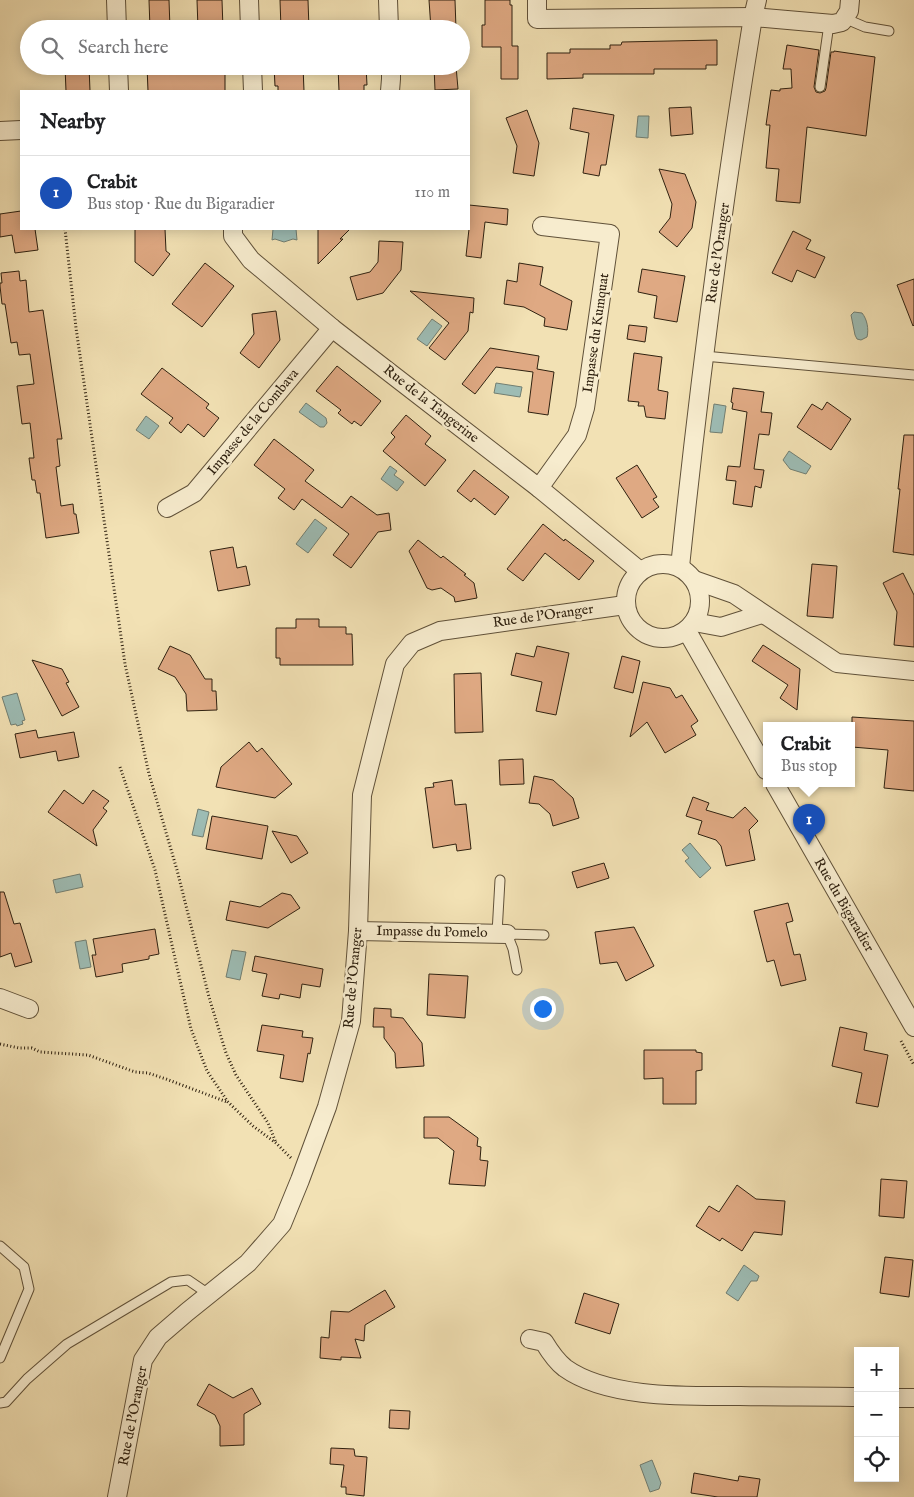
<!DOCTYPE html>
<html lang="en">
<head>
<meta charset="utf-8">
<style>
	body { margin:0; font-family:"IM FELL English",serif; background:#f6f6f6; color:#202124 }
	.controls { position:absolute; right:15px; bottom:15px; display:grid; overflow:hidden; border-radius:0px; box-shadow:0 2px 12px #0003 }
	.controls button { width:45px; height:45px; display:grid; place-items:center; padding:0; border:0; border-bottom:1px solid #e0e0e0; background:#fff; color:#202124; font:25px sans-serif }
	.you { position:absolute; left:542px; top:1008px; width:18px; height:18px; margin:-12px; border:4px solid #fff; border-radius:50%; background:#1a73e8; box-shadow:0 0 0 8px #1a73e833 }
	.badge { display:grid; place-items:center; width:32px; height:32px; border-radius:50%; background:#d93025; color:#fff; font-size:16px; font-weight:700 }
	.pin { position:absolute; translate:-50% -41px; filter:drop-shadow(0 1px 2px #0008) }
	.pin::after { content:''; position:absolute; top:26px; width:18px; height:15px; background:inherit; clip-path:polygon(0 0,100% 0,50% 100%) }
	.popup { position:absolute; left:763px; top:722px; width:92px; height:65px; box-sizing:border-box; display:grid; place-content:center; border-radius:0px; background:#fff; filter:drop-shadow(0 1px 4px #0005); font-size:16px; white-space:nowrap; color:#757577 }
	.popup b { font-size:19px; color:#202124 }
	.popup::after { content:''; position:absolute; left:50%; top:100%; margin-left:-10px; border:10px solid transparent; border-top-color:#fff }
	.list { margin:0; padding:0; list-style:none }
	h2 { display:flex; justify-content:space-between; align-items:center; height:65px; margin:0; padding:0 20px; font-size:21px }
	h2 small { font-size:16px; font-weight:400; color:#757577 }
	.list li { display:grid; grid-template-columns:32px 1fr auto; gap:15px; align-items:center; box-sizing:border-box; height:75px; padding:0 20px; border-top:1px solid #e0e0e0 }
	.list b { display:block; font-size:19px; white-space:nowrap }
	.list p { margin:0; font-size:16px; white-space:nowrap; color:#757577 }
	.list em { font-size:16px; font-style:normal; color:#757577 }
	.icon { flex:none; width:28px; height:28px; fill:none; stroke:currentColor; stroke-width:2; stroke-linecap:round; stroke-linejoin:round }
	.map { position:relative; flex:none; width:914px; height:1497px; overflow:hidden }
	.search { position:absolute; background:#fff; box-shadow:0 2px 12px #0003; left:20px; top:20px; width:450px; height:55px; display:flex; align-items:center; gap:12px; box-sizing:border-box; padding:0 18px; border-radius:28px; color:#757577; font-size:19px }
	.panel { position:absolute; background:#fff; box-shadow:0 2px 12px #0003; left:20px; top:90px; width:450px; height:140px; border-radius:0px }
	.map>svg:first-child { display:block }
</style>
</head>
<body>
<div class="map">
<svg width="914" height="1497" viewBox="0 0 914 1497">
	<rect width="100%" height="100%" fill="#f2e1b4"/>
	<filter id="stains"><feTurbulence type="fractalNoise" baseFrequency=".004" numOctaves="4"/><feColorMatrix values="0 0 0 0 .2 0 0 0 0 .09 0 0 0 0 .02 0 0 0 .5 -.17"/></filter>
	<radialGradient id="worn" r=".72"><stop offset=".6" stop-color="#630" stop-opacity="0"/><stop offset="1" stop-color="#630" stop-opacity=".3"/></radialGradient>
	<g fill="#9dbcb4" stroke="#717e72">
		<path d="M 638,116 L 649,116 L 648,138 L 636,137 Z"/>
		<path d="M 273,229 L 296,229 L 297,240 L 293,239 L 284,242 L 275,239 L 272,240 Z"/>
		<path d="M 854,312 L 862,313 C 867,319 869,329 867,337 L 861,340 L 857,339 L 855,335 L 851,315 Z"/>
		<path d="M 432,319 L 442,326 L 427,346 L 417,339 Z"/>
		<path d="M 496,383 L 522,387 L 520,397 L 494,393 Z"/>
		<path d="M 306,403 L 326,418 L 327,423 L 324,427 L 320,427 L 299,412 Z"/>
		<path d="M 714,404 L 726,406 L 722,433 L 710,432 Z"/>
		<path d="M 146,416 L 159,426 L 149,439 L 136,430 Z"/>
		<path d="M 789,451 L 811,466 L 806,474 L 790,469 L 783,460 Z"/>
		<path d="M 390,466 L 397,471 L 394,475 L 404,482 L 397,491 L 381,479 Z"/>
		<path d="M 315,519 L 327,528 L 308,553 L 296,544 Z"/>
		<path d="M 17,693 L 25,720 L 22,721 L 23,724 L 17,726 L 16,724 L 11,725 L 2,697 Z"/>
		<path d="M 198,809 L 209,812 L 203,837 L 192,835 Z"/>
		<path d="M 690,843 L 711,868 L 700,878 L 685,861 L 689,858 L 682,850 Z"/>
		<path d="M 80,874 L 83,887 L 56,893 L 53,880 Z"/>
		<path d="M 86,940 L 91,967 L 80,969 L 75,942 Z"/>
		<path d="M 232,950 L 246,952 L 240,980 L 226,977 Z"/>
		<path d="M 744,1265 L 759,1276 L 757,1281 L 751,1281 L 738,1301 L 726,1293 Z"/>
		<path d="M 652,1460 L 661,1483 L 659,1489 L 650,1492 L 640,1465 Z"/>
	</g>
	<g fill="#dfa983" stroke="#2f2110">
		<path d="M 149,0 L 169,0 L 170,29 L 150,29 Z"/>
		<path d="M 197,0 L 222,0 L 223,29 L 198,29 Z"/>
		<path d="M 280,0 L 308,0 L 309,29 L 281,29 Z"/>
		<path d="M 429,0 L 455,0 L 456,29 L 431,29 Z"/>
		<path d="M 485,0 L 510,0 L 510,5 L 512,5 L 512,46 L 518,46 L 518,79 L 501,79 L 501,47 L 482,47 L 482,25 L 485,25 Z"/>
		<path d="M 717,40 L 717,65 L 706,65 L 706,69 L 654,69 L 654,74 L 583,74 L 583,78 L 547,79 L 547,53 L 570,53 L 570,49 L 610,49 L 610,45 L 621,45 L 622,42 Z"/>
		<path d="M 787,45 L 819,50 L 814,87 L 816,92 L 820,93 L 825,91 L 826,88 L 831,52 L 834,52 L 834,51 L 875,57 L 866,136 L 807,127 L 800,203 L 776,201 L 779,169 L 766,168 L 770,125 L 766,125 L 771,90 L 780,91 L 780,89 L 792,88 L 791,69 L 783,69 Z"/>
		<path d="M 65,66 L 89,66 L 90,91 L 66,91 Z"/>
		<path d="M 147,66 L 225,66 L 225,91 L 148,91 Z"/>
		<path d="M 274,66 L 303,66 L 304,91 L 278,91 L 278,86 L 275,86 Z"/>
		<path d="M 338,66 L 366,66 L 367,85 L 364,85 L 364,91 L 339,91 Z"/>
		<path d="M 434,66 L 456,66 L 458,89 L 435,90 Z"/>
		<path d="M 691,107 L 693,134 L 671,136 L 669,108 Z"/>
		<path d="M 573,108 L 614,115 L 606,165 L 601,165 L 599,176 L 583,173 L 589,133 L 570,129 Z"/>
		<path d="M 527,110 L 539,143 L 534,176 L 513,173 L 517,146 L 506,118 Z"/>
		<path d="M 659,169 L 685,174 L 696,202 L 692,228 L 677,247 L 659,232 L 670,218 L 672,204 Z"/>
		<path d="M 469,205 L 508,209 L 507,225 L 485,222 L 481,258 L 466,256 L 469,229 Z"/>
		<path d="M 21,211 L 21,229 L 35,229 L 38,250 L 15,253 L 12,235 L 0,237 L 0,214 Z"/>
		<path d="M 135,229 L 165,229 L 166,251 L 170,254 L 153,276 L 135,262 Z"/>
		<path d="M 318,229 L 350,229 L 340,239 L 343,239 L 318,264 Z"/>
		<path d="M 793,231 L 811,240 L 806,249 L 825,257 L 815,278 L 797,270 L 792,282 L 772,273 Z"/>
		<path d="M 379,241 L 403,242 L 401,270 L 383,293 L 357,300 L 350,277 L 370,272 L 378,262 Z"/>
		<path d="M 205,263 L 234,286 L 202,327 L 172,304 Z"/>
		<path d="M 519,263 L 543,267 L 540,285 L 572,301 L 567,330 L 544,326 L 545,318 L 524,307 L 504,304 L 507,280 L 517,282 Z"/>
		<path d="M 642,269 L 685,276 L 677,322 L 654,318 L 657,296 L 638,292 Z"/>
		<path d="M 19,271 L 20,281 L 26,280 L 29,312 L 43,310 L 62,439 L 57,439 L 60,466 L 56,467 L 61,506 L 73,504 L 74,514 L 76,514 L 79,533 L 46,538 L 40,493 L 37,493 L 35,480 L 32,480 L 29,458 L 34,458 L 30,423 L 22,424 L 17,386 L 34,384 L 30,354 L 19,355 L 17,342 L 11,343 L 5,304 L 2,304 L 0,286 L 0,283 L 2,283 L 1,273 Z"/>
		<path d="M 914,279 L 914,325 L 913,326 L 897,285 Z"/>
		<path d="M 410,291 L 474,298 L 473,313 L 470,312 L 468,331 L 445,360 L 429,348 L 449,323 Z"/>
		<path d="M 276,311 L 280,340 L 259,368 L 240,353 L 254,334 L 252,314 Z"/>
		<path d="M 629,325 L 647,327 L 645,342 L 627,339 Z"/>
		<path d="M 490,348 L 539,356 L 537,369 L 554,372 L 548,415 L 528,412 L 533,372 L 496,367 L 475,394 L 462,384 Z"/>
		<path d="M 634,353 L 662,357 L 658,390 L 668,392 L 665,419 L 646,417 L 644,406 L 638,406 L 639,402 L 628,401 Z"/>
		<path d="M 337,366 L 381,401 L 361,426 L 354,421 L 352,424 L 338,413 L 341,410 L 316,391 Z"/>
		<path d="M 162,368 L 209,404 L 206,408 L 219,418 L 204,437 L 188,424 L 181,433 L 169,423 L 173,418 L 141,394 Z"/>
		<path d="M 733,388 L 764,392 L 761,412 L 772,413 L 769,435 L 759,434 L 754,469 L 764,470 L 761,488 L 755,486 L 752,507 L 733,504 L 736,481 L 726,480 L 728,466 L 740,467 L 747,412 L 732,409 L 733,403 L 731,402 Z"/>
		<path d="M 827,402 L 851,419 L 831,450 L 797,427 L 812,404 L 822,410 Z"/>
		<path d="M 406,415 L 431,436 L 425,444 L 446,460 L 425,486 L 383,451 L 395,437 L 391,433 Z"/>
		<path d="M 904,435 L 914,435 L 914,555 L 893,552 L 900,489 L 898,489 Z"/>
		<path d="M 274,439 L 314,470 L 305,481 L 342,508 L 351,496 L 377,515 L 389,513 L 391,530 L 378,532 L 351,568 L 333,555 L 349,534 L 302,499 L 294,510 L 278,498 L 285,489 L 254,465 Z"/>
		<path d="M 637,465 L 657,497 L 653,499 L 659,507 L 642,518 L 616,478 Z"/>
		<path d="M 474,470 L 509,497 L 495,515 L 474,498 L 471,502 L 457,491 Z"/>
		<path d="M 543,524 L 564,541 L 565,539 L 594,561 L 579,580 L 545,553 L 523,581 L 507,569 Z"/>
		<path d="M 418,540 L 441,558 L 443,556 L 466,574 L 464,575 L 474,583 L 477,598 L 455,602 L 454,597 L 441,588 L 432,590 L 427,588 L 409,551 Z"/>
		<path d="M 233,547 L 237,568 L 246,566 L 250,585 L 218,591 L 210,551 Z"/>
		<path d="M 812,564 L 837,566 L 833,618 L 807,616 Z"/>
		<path d="M 903,573 L 914,595 L 914,647 L 894,645 L 897,612 L 883,583 Z"/>
		<path d="M 296,619 L 319,619 L 319,627 L 346,627 L 346,634 L 352,634 L 353,665 L 280,665 L 280,658 L 276,658 L 276,628 L 296,628 Z"/>
		<path d="M 763,645 L 800,669 L 797,710 L 780,698 L 788,685 L 752,661 Z"/>
		<path d="M 170,646 L 190,655 L 205,679 L 212,679 L 212,691 L 216,691 L 217,710 L 187,711 L 186,694 L 175,677 L 158,669 Z"/>
		<path d="M 537,646 L 569,653 L 556,715 L 536,711 L 542,682 L 511,675 L 516,653 L 534,657 Z"/>
		<path d="M 622,656 L 640,661 L 633,693 L 614,688 Z"/>
		<path d="M 32,660 L 62,669 L 69,682 L 66,683 L 79,707 L 62,716 Z"/>
		<path d="M 481,673 L 483,732 L 455,733 L 454,674 Z"/>
		<path d="M 643,682 L 670,688 L 676,698 L 682,695 L 698,721 L 691,726 L 696,735 L 665,753 L 647,722 L 630,737 Z"/>
		<path d="M 852,717 L 914,721 L 914,791 L 884,788 L 888,750 L 852,747 Z"/>
		<path d="M 36,730 L 38,738 L 74,732 L 79,757 L 58,761 L 56,751 L 20,758 L 15,734 Z"/>
		<path d="M 249,742 L 257,752 L 262,748 L 292,784 L 275,798 L 216,787 L 221,767 Z"/>
		<path d="M 523,759 L 524,784 L 500,785 L 499,760 Z"/>
		<path d="M 534,776 L 553,780 L 573,798 L 579,818 L 553,826 L 550,814 L 539,804 L 529,803 Z"/>
		<path d="M 452,780 L 455,805 L 466,804 L 471,849 L 457,851 L 456,844 L 433,848 L 425,788 L 434,787 L 433,783 Z"/>
		<path d="M 64,790 L 83,804 L 93,790 L 109,801 L 103,808 L 107,811 L 93,830 L 97,846 L 48,812 Z"/>
		<path d="M 693,797 L 709,803 L 706,810 L 733,818 L 745,807 L 758,821 L 749,830 L 755,860 L 726,866 L 721,846 L 716,840 L 698,834 L 702,821 L 686,816 Z"/>
		<path d="M 212,816 L 268,826 L 262,859 L 206,849 Z"/>
		<path d="M 272,831 L 297,836 L 308,853 L 291,863 Z"/>
		<path d="M 604,863 L 609,878 L 577,888 L 572,872 Z"/>
		<path d="M 0,892 L 4,892 L 14,924 L 20,923 L 32,962 L 15,967 L 11,953 L 0,957 Z"/>
		<path d="M 282,893 L 291,895 L 300,908 L 268,928 L 226,920 L 230,901 L 260,907 Z"/>
		<path d="M 788,903 L 793,921 L 786,923 L 794,955 L 800,954 L 806,980 L 781,986 L 774,960 L 767,962 L 754,911 Z"/>
		<path d="M 634,927 L 654,966 L 626,981 L 617,962 L 600,964 L 595,932 Z"/>
		<path d="M 155,929 L 159,954 L 149,956 L 149,959 L 122,964 L 123,972 L 96,977 L 92,955 L 96,955 L 93,939 Z"/>
		<path d="M 255,956 L 323,969 L 320,987 L 302,984 L 300,998 L 280,994 L 279,999 L 262,996 L 267,974 L 252,971 Z"/>
		<path d="M 429,974 L 468,976 L 465,1018 L 427,1015 Z"/>
		<path d="M 374,1008 L 391,1009 L 391,1017 L 403,1018 L 422,1043 L 424,1066 L 396,1068 L 395,1053 L 384,1038 L 384,1027 L 373,1027 Z"/>
		<path d="M 262,1025 L 303,1031 L 302,1037 L 313,1038 L 310,1054 L 308,1053 L 303,1082 L 280,1078 L 284,1055 L 257,1051 Z"/>
		<path d="M 840,1027 L 867,1033 L 864,1050 L 888,1055 L 878,1107 L 856,1103 L 862,1073 L 832,1066 Z"/>
		<path d="M 644,1050 L 696,1050 L 696,1052 L 702,1053 L 702,1070 L 696,1071 L 696,1104 L 663,1104 L 663,1078 L 644,1079 Z"/>
		<path d="M 424,1117 L 449,1117 L 478,1138 L 477,1146 L 481,1147 L 480,1160 L 488,1161 L 485,1186 L 449,1184 L 454,1151 L 438,1138 L 424,1138 Z"/>
		<path d="M 881,1179 L 907,1181 L 904,1218 L 879,1216 Z"/>
		<path d="M 737,1185 L 756,1199 L 785,1201 L 782,1235 L 754,1232 L 742,1251 L 722,1238 L 720,1241 L 696,1226 L 709,1206 L 719,1212 Z"/>
		<path d="M 885,1257 L 913,1260 L 909,1297 L 880,1293 Z"/>
		<path d="M 385,1290 L 395,1307 L 365,1325 L 364,1341 L 355,1339 L 361,1358 L 341,1357 L 341,1360 L 320,1358 L 321,1337 L 329,1338 L 331,1311 L 349,1312 Z"/>
		<path d="M 584,1293 L 619,1304 L 610,1334 L 575,1323 Z"/>
		<path d="M 209,1384 L 233,1398 L 252,1388 L 261,1404 L 244,1414 L 244,1445 L 220,1446 L 220,1426 L 215,1415 L 197,1405 Z"/>
		<path d="M 390,1410 L 410,1411 L 409,1429 L 389,1428 Z"/>
		<path d="M 331,1448 L 354,1449 L 355,1456 L 367,1457 L 364,1496 L 346,1494 L 346,1487 L 341,1487 L 344,1465 L 330,1464 Z"/>
		<path d="M 694,1473 L 738,1481 L 739,1476 L 760,1479 L 757,1497 L 718,1497 L 691,1493 Z"/>
	</g>
	<g fill="none" stroke-linecap="round" stroke-linejoin="round">
		<g stroke="#605139" stroke-width="11">
			<g id="service">
				<path d="M 844,18 L 865,27 L 889,31"/>
				<path d="M 820,87 L 829,24"/>
				<path d="M 704,356 L 914,375"/>
				<path d="M 497,933 L 500,880"/>
				<path d="M 517,970 L 513,949 L 507,934 L 544,935"/>
				<path d="M 0,1246 L 24,1267 L 29,1289 L 0,1358"/>
				<path d="M 0,1403 L 6,1402 L 27,1379 L 67,1344 L 171,1282 L 188,1280 L 210,1295"/>
			</g>
		</g>
		<g stroke="#605139" stroke-width="20">
			<g id="minor">
				<path d="M 116,0 L 117,29"/>
				<path d="M 249,0 L 250,29"/>
				<path d="M 388,0 L 389,29"/>
				<path d="M 537,0 L 537,19 L 753,17 L 833,24 L 842,22 L 849,11 L 850,0"/>
				<path d="M 118,66 L 119,91"/>
				<path d="M 252,66 L 253,91"/>
				<path d="M 390,91 L 391,79 L 391,66"/>
				<path d="M 0,131 L 21,130"/>
				<path d="M 233,229 L 233,236 L 251,260 L 332,328 L 539,488 L 640,571"/>
				<path d="M 539,488 L 577,435 L 585,408 L 610,234 L 542,226"/>
				<path d="M 167,508 L 194,493 L 332,328"/>
				<circle cx="663" cy="601" r="37"/>
				<path d="M 680,567 C 699,383 723,200 753,17 L 757,0"/>
				<path d="M 694,580 L 734,594 L 837,663 L 914,671"/>
				<path d="M 694,622 L 721,627 L 762,614"/>
				<path d="M 687,631 L 766,770"/>
				<path d="M 775,784 L 914,1027"/>
				<path d="M 358,931 L 507,934"/>
				<path d="M 0,998 L 29,1009"/>
				<path d="M 530,1339 L 544,1342 C 550,1352 556,1361 565,1368 C 608,1399 689,1396 740,1396 C 779,1397 818,1396 858,1397"/>
				<path d="M 895,1398 L 914,1398"/>
				<path d="M 117,1497 L 143,1360 L 158,1337 L 187,1312 L 248,1263 L 282,1224 L 300,1180 L 327,1107 L 351,1021 L 358,931 L 362,795 L 395,664 L 412,643 L 440,631 L 625,605"/>
			</g>
		</g>
		<g stroke="#2f2110" stroke-width="3" stroke-dasharray="1 2.5" stroke-linecap="butt">
			<path d="M 65,229 L 76,328 L 125,664 L 149,774 L 177,870 L 209,997 L 226,1053 L 236,1075 L 268,1123 L 276,1143"/>
			<path d="M 120,767 L 155,870 L 191,1029 L 207,1071 L 228,1102 L 253,1126 L 276,1143 L 291,1158"/>
			<path d="M 901,1041 L 914,1065"/>
			<path d="M 0,1044 L 19,1048 L 32,1048 L 40,1052 L 88,1055 L 135,1072 L 148,1073 L 166,1079 L 227,1102"/>
		</g>
		<use href="#service" stroke="#f7ecce" stroke-width="9"/>
		<use href="#minor" stroke="#f7ecce" stroke-width="18"/>
	</g>
	<g text-anchor="middle" dominant-baseline="central" stroke-width="5" stroke-linejoin="round" paint-order="stroke">
		<g font-size="14" fill="#2f2110" stroke="#f7ecce">
			<text transform="translate(718 253) rotate(-82)">Rue de l'Oranger</text>
			<text transform="translate(596 333) rotate(-82)">Impasse du Kumquat</text>
			<text transform="translate(431 404) rotate(38)">Rue de la Tangerine</text>
			<text transform="translate(253 422) rotate(-50)">Impasse de la Combava</text>
			<text transform="translate(543 616) rotate(-8)">Rue de l'Oranger</text>
			<text transform="translate(844 905) rotate(60)">Rue du Bigaradier</text>
			<text transform="translate(432 932) rotate(1)">Impasse du Pomelo</text>
			<text transform="translate(353 978) rotate(-85)">Rue de l'Oranger</text>
			<text transform="translate(133 1416) rotate(-79)">Rue de l'Oranger</text>
		</g>
	</g>
	<rect width="100%" height="100%" filter="url(#stains)"/>
	<rect width="100%" height="100%" fill="url(#worn)"/>
</svg>
<div class="controls">
<button>+</button>
<button>−</button>
<button><svg class="icon" aria-label="locate" viewBox="0 0 24 24"><circle cx="12" cy="12" r="6"/><path d="M12 2v4M12 18v4M2 12h4M18 12h4"/></svg></button>
</div>
<div class="you"></div>
<div class="pin badge" style="left:809px;top:845px;background:#1a4fb4">1</div>
<div class="popup"><b>Crabit</b>Bus stop</div>
<div class="search"><svg class="icon" aria-label="search" viewBox="0 0 24 24"><circle cx="10" cy="10" r="6"/><path d="M15 15l6 6"/></svg>Search here</div>
<section class="panel">
<h2>Nearby<small></small></h2>
<ul class="list">
<li><span class="badge" style="background:#1a4fb4">1</span><div><b>Crabit</b><p>Bus stop · Rue du Bigaradier</p></div><em>110 m</em></li>
</ul>
</section>
</div>
</body>
</html>
